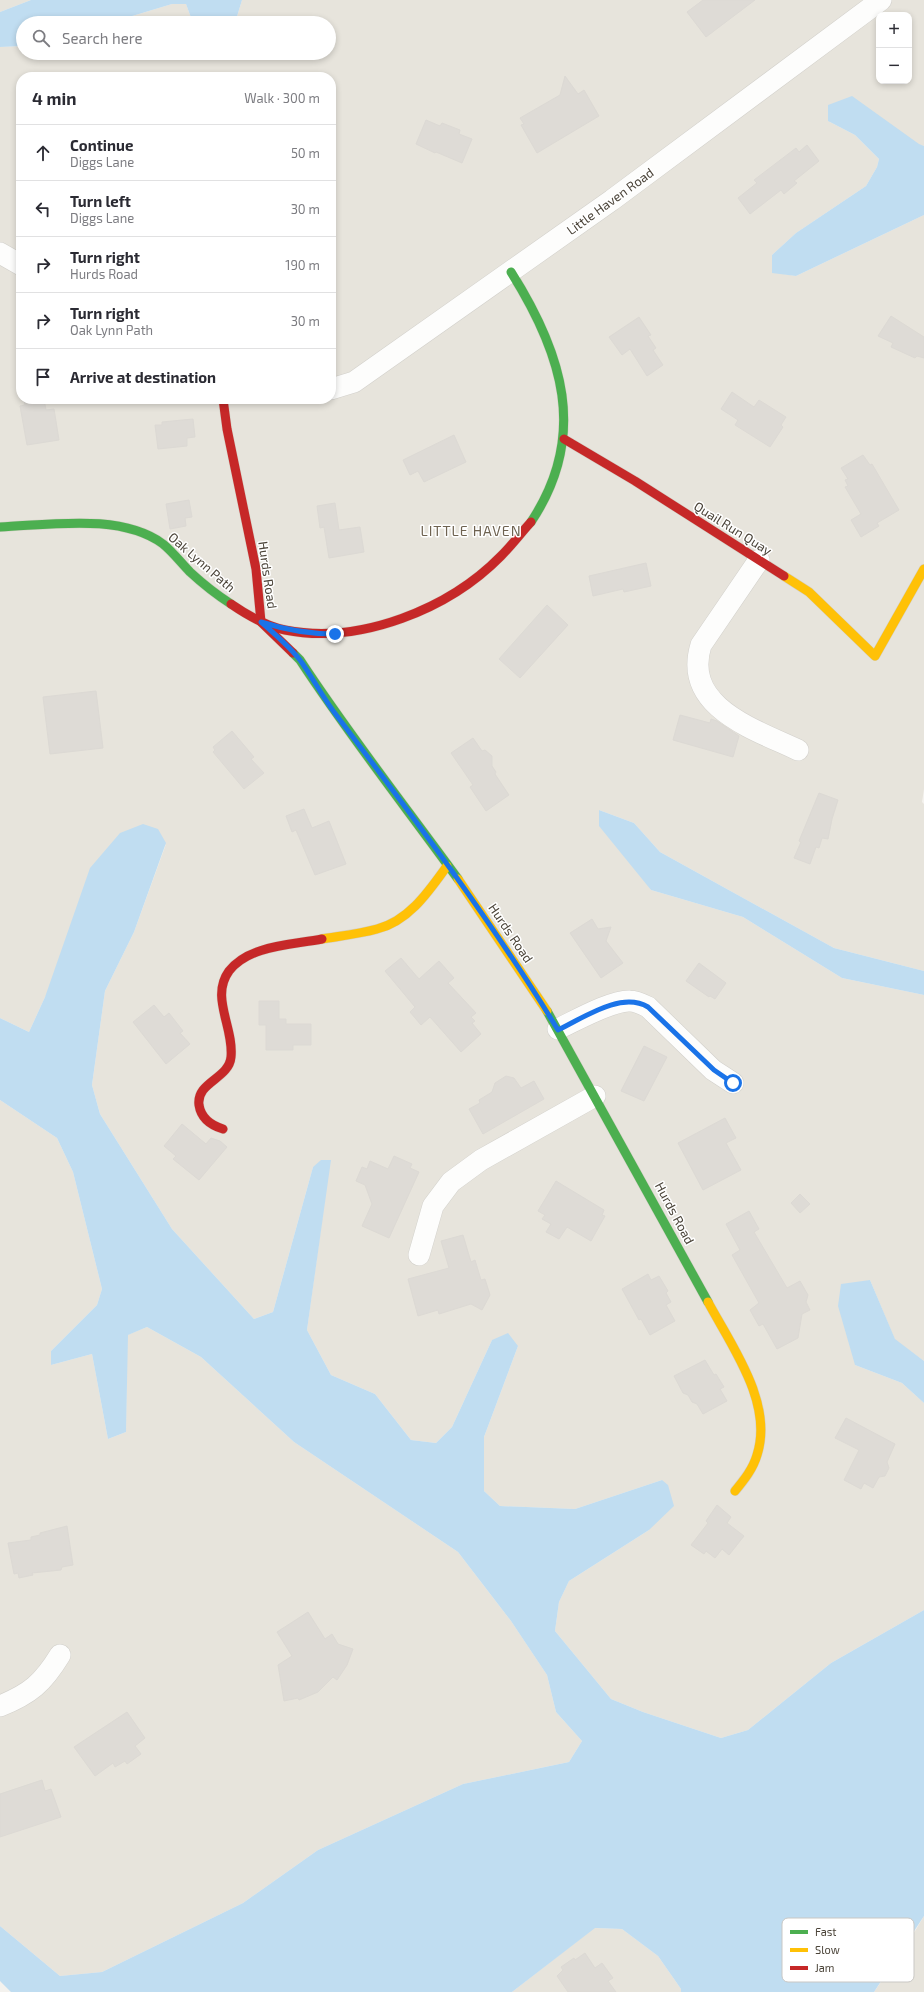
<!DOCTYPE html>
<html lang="en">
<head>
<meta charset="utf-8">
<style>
	body { margin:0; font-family:"Exo 2",sans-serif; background:#f2f2f3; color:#2b2b33 }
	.controls { position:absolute; right:12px; top:12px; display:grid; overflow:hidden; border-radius:8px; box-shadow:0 2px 6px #0003 }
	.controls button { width:36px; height:36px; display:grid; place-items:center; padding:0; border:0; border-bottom:1px solid #e1e1e2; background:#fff; color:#2b2b33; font:20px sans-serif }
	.stop { position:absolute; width:12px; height:12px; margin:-9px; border:3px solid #1a73e8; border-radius:50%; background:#fff }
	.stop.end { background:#1a73e8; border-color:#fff; box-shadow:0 1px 4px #0008 }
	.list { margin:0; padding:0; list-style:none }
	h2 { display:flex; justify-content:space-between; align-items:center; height:52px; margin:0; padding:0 16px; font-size:17px }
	h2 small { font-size:13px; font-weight:400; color:#7c7c81 }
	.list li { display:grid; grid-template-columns:26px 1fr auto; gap:12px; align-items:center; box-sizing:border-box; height:56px; padding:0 16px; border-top:1px solid #e1e1e2 }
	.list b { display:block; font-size:15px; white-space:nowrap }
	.list p { margin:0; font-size:13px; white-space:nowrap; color:#7c7c81 }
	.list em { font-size:13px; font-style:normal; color:#7c7c81 }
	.icon { flex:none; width:22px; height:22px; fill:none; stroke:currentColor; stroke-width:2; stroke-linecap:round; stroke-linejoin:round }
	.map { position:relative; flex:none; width:924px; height:1992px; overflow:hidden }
	.search { position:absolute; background:#fff; box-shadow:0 2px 6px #0003; left:16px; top:16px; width:320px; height:44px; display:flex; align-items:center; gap:10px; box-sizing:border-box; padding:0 14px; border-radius:22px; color:#7c7c81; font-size:15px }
	.panel { position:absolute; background:#fff; box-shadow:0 2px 6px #0003; left:16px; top:72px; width:320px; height:332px; border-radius:16px }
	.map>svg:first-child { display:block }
</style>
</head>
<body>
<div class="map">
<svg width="924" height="1992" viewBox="0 0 924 1992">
	<rect width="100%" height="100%" fill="#f4f2ee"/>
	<g fill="#e7e4dc" fill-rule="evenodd">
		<path d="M 0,0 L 31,0 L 0,12 Z"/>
		<path d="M 242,0 L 924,0 L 924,146 L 828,121 L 855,135 L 879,159 L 877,167 L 866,186 L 796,233 L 772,255 L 772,272 L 796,276 L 924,215 L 924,789 L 922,802 L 924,804 L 924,971 L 834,948 L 660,852 L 634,823 L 599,810 L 651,890 L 743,917 L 842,978 L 924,995 L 924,1361 L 895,1340 L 870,1280 L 855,1365 L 902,1383 L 924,1403 L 924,1610 L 831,1663 L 748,1730 L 721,1738 L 643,1712 L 611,1699 L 555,1631 L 559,1602 L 569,1581 L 649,1530 L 662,1480 L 575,1509 L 500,1506 L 484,1491 L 484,1437 L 518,1346 L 492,1340 L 452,1427 L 436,1443 L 411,1440 L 375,1394 L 331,1375 L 307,1330 L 330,1161 L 313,1167 L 273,1312 L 254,1319 L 172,1229 L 100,1114 L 92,1085 L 105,991 L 134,932 L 166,844 L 45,997 L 29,1032 L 0,1018 L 0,47 L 23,46 L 23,53 L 329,53 L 329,23 L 235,23 ZM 879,15 L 909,15 L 909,81 L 879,81 ZM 21,77 L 331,77 L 331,399 L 21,399 Z"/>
		<path d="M 172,4 L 186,4 L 193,23 L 109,23 Z"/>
		<path d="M 0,1100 L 57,1138 L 73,1172 L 102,1289 L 97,1305 L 51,1351 L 51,1365 L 92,1354 L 108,1439 L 126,1432 L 127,1335 L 147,1327 L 201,1357 L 294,1442 L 458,1552 L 511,1621 L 547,1675 L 556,1712 L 582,1741 L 569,1762 L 463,1784 L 318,1850 L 243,1903 L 102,1972 L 60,1976 L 0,1926 Z"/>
		<path d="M 924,1916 L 924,1992 L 874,1992 L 905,1948 Z"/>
		<path d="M 594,1928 L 622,1929 L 658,1956 L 681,1989 L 681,1992 L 512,1992 Z"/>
	</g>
	<g fill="#c0ddf1">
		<path d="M 31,0 L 242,0 L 235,23 L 193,23 L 186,4 L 172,4 L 109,23 L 23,23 L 23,46 L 0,47 L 0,12 Z"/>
		<path d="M 852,96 L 919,144 L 924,146 L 924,215 L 796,276 L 772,273 L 772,255 L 796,233 L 866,186 L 877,167 L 879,159 L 855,135 L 828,121 L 828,105 Z"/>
		<path d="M 599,810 L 634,823 L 660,852 L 834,948 L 924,971 L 924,995 L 842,978 L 743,917 L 651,890 L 599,826 Z"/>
		<path d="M 143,824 L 158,829 L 166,843 L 134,932 L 105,991 L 92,1085 L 100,1114 L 172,1229 L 254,1319 L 273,1312 L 313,1167 L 321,1160 L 331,1160 L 307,1330 L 331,1375 L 375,1394 L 411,1440 L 436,1443 L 452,1427 L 492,1340 L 508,1333 L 518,1346 L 484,1437 L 484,1491 L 500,1506 L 575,1509 L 662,1480 L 668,1485 L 674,1506 L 649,1530 L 569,1581 L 559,1602 L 555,1631 L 611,1699 L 643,1712 L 721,1738 L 748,1730 L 831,1663 L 924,1610 L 924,1916 L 874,1992 L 681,1992 L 681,1989 L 658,1956 L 622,1929 L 595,1928 L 512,1992 L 11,1992 L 0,1981 L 0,1926 L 60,1976 L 102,1972 L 243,1903 L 318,1850 L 463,1784 L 569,1762 L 582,1741 L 556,1712 L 547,1675 L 511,1621 L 458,1552 L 294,1442 L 201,1357 L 147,1327 L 128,1335 L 126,1432 L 108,1439 L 92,1354 L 51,1365 L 51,1351 L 97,1305 L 102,1289 L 73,1172 L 57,1138 L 0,1100 L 0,1018 L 29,1032 L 45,997 L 90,868 L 120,833 Z"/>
		<path d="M 870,1280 L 895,1339 L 924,1361 L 924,1403 L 902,1383 L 855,1365 L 838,1306 L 841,1284 Z"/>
	</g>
	<g fill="#dedbd6" stroke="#dcd9d4">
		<path d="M 703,0 L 755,0 L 706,37 L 687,12 Z"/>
		<path d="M 565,76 L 578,94 L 584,90 L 599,116 L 537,153 L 521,125 L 524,124 L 520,118 L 560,95 Z"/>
		<path d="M 426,120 L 440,126 L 442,123 L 460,130 L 459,134 L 472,139 L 462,163 L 436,152 L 435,153 L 416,144 Z"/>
		<path d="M 807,145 L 819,161 L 794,181 L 797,183 L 784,194 L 781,190 L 750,214 L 738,198 L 757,183 L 754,180 L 796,148 L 799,152 Z"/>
		<path d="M 891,316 L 924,337 L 924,358 L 917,356 L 915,358 L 891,347 L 893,343 L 878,336 Z"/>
		<path d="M 639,317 L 651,335 L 648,336 L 656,348 L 653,350 L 663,365 L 647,376 L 630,349 L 622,355 L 609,337 Z"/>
		<path d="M 732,392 L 754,407 L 759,400 L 786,417 L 781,425 L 783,427 L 770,447 L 735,425 L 738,420 L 721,409 Z"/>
		<path d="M 24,399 L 44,399 L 46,410 L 54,409 L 59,440 L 27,445 L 20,406 L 25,405 Z"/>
		<path d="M 193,419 L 195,437 L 187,438 L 187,446 L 158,449 L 155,425 L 162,425 L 162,422 Z"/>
		<path d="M 454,435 L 466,462 L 424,482 L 418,471 L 410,475 L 403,460 Z"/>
		<path d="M 863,455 L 870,465 L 872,464 L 899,510 L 877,523 L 879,526 L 861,537 L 851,520 L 861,514 L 845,487 L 848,486 L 845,480 L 848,479 L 841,468 Z"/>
		<path d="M 189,500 L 192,517 L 185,518 L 186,526 L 170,529 L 166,504 Z"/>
		<path d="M 335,503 L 339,530 L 360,527 L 364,552 L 329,558 L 324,527 L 320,528 L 317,506 Z"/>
		<path d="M 646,563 L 651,586 L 624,592 L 623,589 L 593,596 L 589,576 Z"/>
		<path d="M 547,605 L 568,625 L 520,678 L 499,659 Z"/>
		<path d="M 96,691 L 103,748 L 50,754 L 43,697 Z"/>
		<path d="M 680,715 L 710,723 L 711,719 L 717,721 L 739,736 L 733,757 L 673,740 Z"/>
		<path d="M 232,731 L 254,757 L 251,759 L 264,773 L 244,789 L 213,752 L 215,750 L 213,747 Z"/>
		<path d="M 473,738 L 482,751 L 485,750 L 492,756 L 492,766 L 496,772 L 495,774 L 509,795 L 486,811 L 470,787 L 473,785 L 451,753 Z"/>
		<path d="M 819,793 L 838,800 L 832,819 L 828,839 L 822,838 L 819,848 L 816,847 L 810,864 L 794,858 L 801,842 L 799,841 Z"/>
		<path d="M 304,809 L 312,828 L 329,821 L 346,864 L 315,875 L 296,830 L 292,832 L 286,816 Z"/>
		<path d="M 592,919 L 598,929 L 611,927 L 606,941 L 623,963 L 601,978 L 570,933 Z"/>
		<path d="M 401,958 L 419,979 L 439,961 L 454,978 L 448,983 L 476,1013 L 471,1017 L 475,1021 L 472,1023 L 481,1034 L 461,1052 L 430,1017 L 421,1025 L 410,1012 L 415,1007 L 385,971 Z"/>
		<path d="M 699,963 L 726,983 L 715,999 L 710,996 L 709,997 L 686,981 Z"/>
		<path d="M 259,1001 L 279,1001 L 279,1019 L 286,1019 L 286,1024 L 311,1024 L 311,1045 L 293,1045 L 293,1050 L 266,1050 L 266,1025 L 259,1025 Z"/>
		<path d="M 154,1005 L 164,1017 L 169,1013 L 183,1031 L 180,1033 L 190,1044 L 166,1064 L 133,1022 Z"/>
		<path d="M 644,1046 L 667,1057 L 644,1101 L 621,1091 Z"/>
		<path d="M 506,1076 L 514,1078 L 521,1088 L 534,1081 L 544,1099 L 483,1134 L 469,1109 L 480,1103 L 479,1100 L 492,1092 L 495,1083 Z"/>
		<path d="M 725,1118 L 736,1138 L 726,1143 L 741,1170 L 703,1190 L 678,1143 Z"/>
		<path d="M 182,1124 L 206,1144 L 211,1138 L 220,1141 L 227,1147 L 199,1180 L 173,1159 L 176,1156 L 164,1146 Z"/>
		<path d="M 394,1156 L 412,1164 L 410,1168 L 419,1172 L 389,1238 L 362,1226 L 372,1204 L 365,1185 L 356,1181 L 362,1167 L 367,1169 L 370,1161 L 388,1169 Z"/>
		<path d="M 556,1181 L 604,1210 L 602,1215 L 605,1216 L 591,1241 L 567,1227 L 559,1239 L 546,1232 L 551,1224 L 542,1219 L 545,1215 L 538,1211 Z"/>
		<path d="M 800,1194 L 810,1204 L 800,1213 L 791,1203 Z"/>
		<path d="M 749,1211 L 759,1229 L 754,1232 L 787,1288 L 800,1281 L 808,1295 L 806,1302 L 810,1310 L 802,1314 L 798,1338 L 777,1349 L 763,1324 L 759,1326 L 750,1310 L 759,1303 L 732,1255 L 740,1250 L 726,1224 Z"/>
		<path d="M 463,1235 L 471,1262 L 475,1260 L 481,1280 L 485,1279 L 490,1295 L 482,1310 L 471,1304 L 439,1314 L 438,1310 L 418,1316 L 408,1279 L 449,1268 L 441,1241 Z"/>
		<path d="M 648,1274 L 651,1280 L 659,1276 L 668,1291 L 666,1293 L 671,1302 L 666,1305 L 675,1321 L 650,1335 L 641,1319 L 639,1320 L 622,1289 Z"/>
		<path d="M 705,1360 L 714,1375 L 716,1374 L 724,1387 L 720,1389 L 727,1401 L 703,1414 L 697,1404 L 692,1402 L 688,1395 L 683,1393 L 674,1376 Z"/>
		<path d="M 846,1418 L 895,1444 L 887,1462 L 889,1468 L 885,1476 L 879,1477 L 873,1488 L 864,1483 L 861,1489 L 844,1480 L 859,1450 L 835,1438 Z"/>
		<path d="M 717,1505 L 731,1517 L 727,1523 L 744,1536 L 729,1555 L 722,1549 L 715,1558 L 706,1551 L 704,1554 L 691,1545 L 708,1523 L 706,1521 Z"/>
		<path d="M 67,1526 L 73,1565 L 62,1567 L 61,1570 L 32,1573 L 33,1575 L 19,1578 L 18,1573 L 14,1574 L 8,1543 L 31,1540 L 31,1537 L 40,1535 L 40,1533 Z"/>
		<path d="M 308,1612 L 325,1639 L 332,1634 L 338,1644 L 353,1649 L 347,1665 L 337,1680 L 333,1677 L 318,1692 L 299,1700 L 298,1698 L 284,1701 L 278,1665 L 292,1656 L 277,1632 Z"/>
		<path d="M 127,1712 L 145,1738 L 135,1746 L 141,1754 L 127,1764 L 125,1761 L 115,1767 L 113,1763 L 95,1776 L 74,1747 Z"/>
		<path d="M 42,1780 L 45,1791 L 51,1789 L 61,1817 L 0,1837 L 0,1794 Z"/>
		<path d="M 585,1953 L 595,1968 L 602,1963 L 613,1978 L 608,1981 L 616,1992 L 568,1992 L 557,1976 L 563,1970 L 561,1967 L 574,1958 L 575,1960 Z"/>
	</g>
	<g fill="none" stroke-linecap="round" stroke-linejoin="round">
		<g stroke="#d2d0cb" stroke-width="22">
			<g id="street">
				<path d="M 0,253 L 21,265"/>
				<path d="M 331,389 L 354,382 L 612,200 L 881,0"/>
				<path d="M 759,560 L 701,645 C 682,707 754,729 798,750"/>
				<path d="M 558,1029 C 575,1021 612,1000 630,1001 C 636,1001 642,1004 648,1007 L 713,1070 L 733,1083"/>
				<path d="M 419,1255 L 433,1206 L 451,1182 L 481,1160 L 595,1096"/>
				<path d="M 0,1706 C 30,1694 43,1683 60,1655"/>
			</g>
		</g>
		<g stroke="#d3cfc5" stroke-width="10">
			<g id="fast">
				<path d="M 511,272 C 562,353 589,435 531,522"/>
				<path d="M 0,527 C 50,525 121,513 163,544 C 173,552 181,563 190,572 C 203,584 217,595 231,604"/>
				<path d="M 293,653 L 300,660 C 349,735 405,806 458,879"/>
				<path d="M 547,1011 L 708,1302"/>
			</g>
		</g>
		<g stroke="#d3cfc5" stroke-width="10">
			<g id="slow">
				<path d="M 784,576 L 809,592 L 875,656 L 924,569"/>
				<path d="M 458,879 L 547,1011"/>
				<path d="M 322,939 C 340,936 359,934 377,929 C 409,921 429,891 447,866"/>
				<path d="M 708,1302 C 731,1345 774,1403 757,1455 C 753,1469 744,1480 735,1491"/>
			</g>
		</g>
		<g stroke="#d3cfc5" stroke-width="10">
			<g id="jam">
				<path d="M 223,399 L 227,429 L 256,569 L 261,622 L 293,653"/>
				<path d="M 564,439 L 635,481 L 784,576"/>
				<path d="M 231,604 C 247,615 266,626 285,630 C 360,645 449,609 501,556 C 512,545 521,533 531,522"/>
				<path d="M 223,1129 C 210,1125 201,1118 199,1105 C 196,1082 229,1079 231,1057 C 234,1027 210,997 229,971 C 249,945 292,945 322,939"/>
			</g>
		</g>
		<use href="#street" stroke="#fdfdfc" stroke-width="21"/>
		<use href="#fast" stroke="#4caf50" stroke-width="9"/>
		<use href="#slow" stroke="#ffc107" stroke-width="9"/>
		<use href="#jam" stroke="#c62828" stroke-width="9"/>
	</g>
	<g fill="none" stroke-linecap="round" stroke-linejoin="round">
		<path stroke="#1a73e8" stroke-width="5" d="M 335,634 C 309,634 286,630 261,622 C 275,634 289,646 300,660 C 313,678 323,698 337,716 C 414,818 491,920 558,1030 C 583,1018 621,991 648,1007 L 714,1070 L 733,1083"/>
	</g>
	<g text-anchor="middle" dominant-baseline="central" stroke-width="3" stroke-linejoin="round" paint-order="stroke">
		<g font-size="13" fill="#4b4439" stroke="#fff">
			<text transform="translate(610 201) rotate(-36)">Little Haven Road</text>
			<text transform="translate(733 528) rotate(32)">Quail Run Quay</text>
			<text transform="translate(202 562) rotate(41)">Oak Lynn Path</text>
			<text transform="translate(268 575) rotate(82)">Hurds Road</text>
			<text transform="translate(511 933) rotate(56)">Hurds Road</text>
			<text transform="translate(675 1213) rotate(62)">Hurds Road</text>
		</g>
		<g font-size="14" letter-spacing="1" fill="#6e6250" stroke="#fff">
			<text x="471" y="530">LITTLE HAVEN</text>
		</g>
	</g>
	<rect x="782" y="1918" width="132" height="64" rx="6" fill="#fff" stroke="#c9c7c4" stroke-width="1"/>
	<rect x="790" y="1930" width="18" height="4" fill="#4caf50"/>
	<rect x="790" y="1948" width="18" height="4" fill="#ffc107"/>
	<rect x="790" y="1966" width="18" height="4" fill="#c62828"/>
	<g font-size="11" fill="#4b4439">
		<text x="815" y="1936">Fast</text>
		<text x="815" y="1954">Slow</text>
		<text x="815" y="1972">Jam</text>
	</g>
</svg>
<div class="controls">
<button>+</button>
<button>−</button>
</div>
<div class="stop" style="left:733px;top:1083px"></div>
<div class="stop end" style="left:335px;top:634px"></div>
<div class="search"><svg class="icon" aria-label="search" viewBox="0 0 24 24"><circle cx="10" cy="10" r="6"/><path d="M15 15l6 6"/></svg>Search here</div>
<section class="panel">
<h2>4 min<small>Walk · 300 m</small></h2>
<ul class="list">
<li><svg class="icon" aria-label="ahead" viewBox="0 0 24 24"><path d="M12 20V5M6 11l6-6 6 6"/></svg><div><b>Continue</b><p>Diggs Lane</p></div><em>50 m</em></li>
<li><svg class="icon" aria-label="left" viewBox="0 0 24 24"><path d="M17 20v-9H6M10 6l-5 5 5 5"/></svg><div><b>Turn left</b><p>Diggs Lane</p></div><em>30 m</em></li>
<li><svg class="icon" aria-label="right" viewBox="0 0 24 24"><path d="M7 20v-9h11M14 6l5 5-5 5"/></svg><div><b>Turn right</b><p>Hurds Road</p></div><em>190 m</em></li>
<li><svg class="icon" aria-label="right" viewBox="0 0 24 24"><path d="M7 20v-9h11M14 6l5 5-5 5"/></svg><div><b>Turn right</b><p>Oak Lynn Path</p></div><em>30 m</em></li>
<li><svg class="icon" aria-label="arrive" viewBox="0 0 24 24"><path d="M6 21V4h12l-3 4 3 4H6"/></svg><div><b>Arrive at destination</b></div></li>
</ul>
</section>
</div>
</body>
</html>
